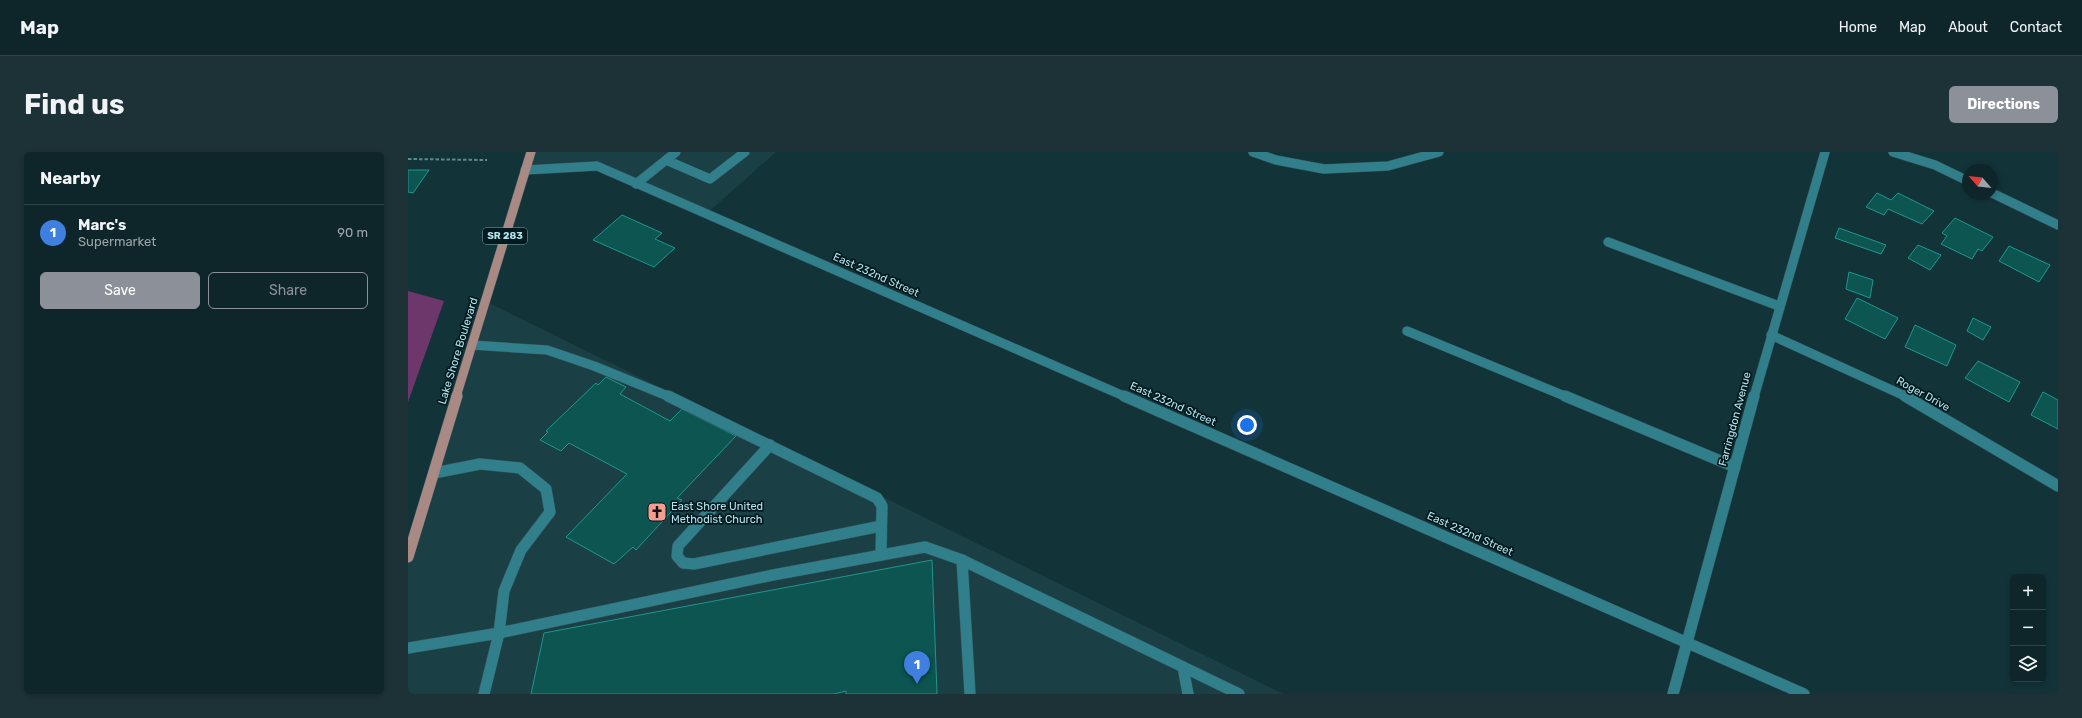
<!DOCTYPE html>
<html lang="en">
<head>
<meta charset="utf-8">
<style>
	body { margin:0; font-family:Rubik,sans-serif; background:#1c3236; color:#f1f3f6 }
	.controls { position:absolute; right:12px; bottom:12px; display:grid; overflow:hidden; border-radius:6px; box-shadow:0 2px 6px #0003 }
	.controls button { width:36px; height:36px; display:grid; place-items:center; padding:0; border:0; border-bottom:1px solid #2e4347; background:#0e262a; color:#f1f3f6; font:20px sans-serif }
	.compass { position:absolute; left:1554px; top:12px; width:36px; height:36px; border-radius:50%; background:#0e262a; box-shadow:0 2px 6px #0003; rotate:298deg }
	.you { position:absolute; left:839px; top:273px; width:14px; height:14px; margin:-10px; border:3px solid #fff; border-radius:50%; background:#1a73e8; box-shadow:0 0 0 6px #1a73e833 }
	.badge { display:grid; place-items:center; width:26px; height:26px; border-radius:50%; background:#8c9099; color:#fff; font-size:13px; font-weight:700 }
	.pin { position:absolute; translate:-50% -33px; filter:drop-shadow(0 1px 2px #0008) }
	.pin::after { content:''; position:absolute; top:21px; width:14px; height:12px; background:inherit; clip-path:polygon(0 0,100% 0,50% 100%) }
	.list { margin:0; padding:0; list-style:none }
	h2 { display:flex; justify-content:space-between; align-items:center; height:52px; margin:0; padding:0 16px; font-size:17px }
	h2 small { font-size:13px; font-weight:400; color:#9ba5a8 }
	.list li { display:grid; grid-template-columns:26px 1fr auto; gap:12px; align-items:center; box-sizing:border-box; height:56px; padding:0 16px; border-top:1px solid #2e4347 }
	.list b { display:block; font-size:15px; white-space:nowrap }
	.list p { margin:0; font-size:13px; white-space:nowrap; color:#9ba5a8 }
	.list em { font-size:13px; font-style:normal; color:#9ba5a8 }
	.actions { display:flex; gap:8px; padding:12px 16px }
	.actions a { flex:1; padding:9px 0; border:1px solid #8c9099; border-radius:6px; text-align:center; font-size:14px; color:#8c9099 }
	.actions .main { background:#8c9099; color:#fff }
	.icon { flex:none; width:22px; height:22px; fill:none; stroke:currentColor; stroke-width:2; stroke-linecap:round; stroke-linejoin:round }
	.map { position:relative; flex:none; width:1650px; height:542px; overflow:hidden; border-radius:6px }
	header { display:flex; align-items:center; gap:24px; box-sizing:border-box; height:56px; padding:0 20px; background:#0e262a; border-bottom:1px solid #2e4347 }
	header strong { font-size:19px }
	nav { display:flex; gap:22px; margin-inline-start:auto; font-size:14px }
	.intro { display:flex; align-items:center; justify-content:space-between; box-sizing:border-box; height:96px; padding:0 24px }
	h1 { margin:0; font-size:28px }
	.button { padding:10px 18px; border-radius:6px; background:#8c9099; color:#fff; font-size:14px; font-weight:700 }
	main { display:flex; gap:24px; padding:0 24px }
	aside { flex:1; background:#0e262a; border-radius:6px; box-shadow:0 2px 6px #0003 }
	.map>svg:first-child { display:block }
</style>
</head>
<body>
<header>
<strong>Map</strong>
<nav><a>Home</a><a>Map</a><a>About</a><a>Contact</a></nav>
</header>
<div class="intro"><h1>Find us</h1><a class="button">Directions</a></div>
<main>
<aside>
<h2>Nearby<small></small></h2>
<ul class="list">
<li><span class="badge" style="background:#3f7fe0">1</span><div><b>Marc's</b><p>Supermarket</p></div><em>90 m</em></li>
</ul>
<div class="actions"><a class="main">Save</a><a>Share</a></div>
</aside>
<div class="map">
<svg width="1650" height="542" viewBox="0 0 1650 542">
	<rect width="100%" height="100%" fill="#123338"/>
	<g fill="#1a3f45">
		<path d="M 123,0 L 368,0 L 298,62 L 189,14 L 117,18 Z"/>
		<path d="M 77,149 L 875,542 L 0,542 L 0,405 Z"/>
	</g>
	<path fill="#6e376b" d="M 0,139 L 36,149 L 0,250 Z"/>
	<g fill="#0c5551" stroke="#21958f">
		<path d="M 0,18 L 21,18 L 5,41 L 0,40 Z"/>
		<path d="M 1469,41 L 1483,48 L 1490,41 L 1526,59 L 1514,72 L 1480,57 L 1476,63 L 1458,55 Z"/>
		<path d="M 214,63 L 254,81 L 247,87 L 267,96 L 246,115 L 185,88 Z"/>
		<path d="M 1547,66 L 1585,85 L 1574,99 L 1570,97 L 1564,107 L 1533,92 L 1539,84 L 1534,81 Z"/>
		<path d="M 1431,76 L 1478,93 L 1473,102 L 1427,86 Z"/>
		<path d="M 1510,93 L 1533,103 L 1522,118 L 1500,106 Z"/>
		<path d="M 1601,94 L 1642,113 L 1631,130 L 1591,109 Z"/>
		<path d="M 1441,120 L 1465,128 L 1462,146 L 1438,137 Z"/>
		<path d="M 1449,146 L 1490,166 L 1477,187 L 1437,167 Z"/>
		<path d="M 1565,166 L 1583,175 L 1575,188 L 1559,179 Z"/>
		<path d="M 1507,173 L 1548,193 L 1539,214 L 1497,195 Z"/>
		<path d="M 1570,209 L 1612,230 L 1601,250 L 1557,226 Z"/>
		<path d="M 198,225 L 218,235 L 212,242 L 262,269 L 274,257 L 328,284 L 269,346 L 274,348 L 228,398 L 225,395 L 206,412 L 158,385 L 219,322 L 161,291 L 153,299 L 132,288 L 140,280 L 138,279 L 188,231 L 190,233 Z"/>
		<path d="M 1635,240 L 1650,248 L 1650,277 L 1623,263 Z"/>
		<path d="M 524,408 L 529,542 L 438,542 L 438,539 L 426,542 L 123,542 L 136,481 Z"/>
	</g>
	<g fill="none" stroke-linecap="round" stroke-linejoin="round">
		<g stroke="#335258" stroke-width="10">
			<g id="lane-far1">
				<path d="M 258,8 L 302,27 L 337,0"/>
				<path d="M 228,32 L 268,0"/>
				<path d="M 1200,90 L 1371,154"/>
				<path d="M 999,179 L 1159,245"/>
				<path d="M 64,193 L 139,198 L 186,214 L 262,245"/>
			</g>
		</g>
		<g stroke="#335258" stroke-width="12">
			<g id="lane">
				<path d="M 260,244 L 469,346 L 474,354 L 473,403"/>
				<path d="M 1157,244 L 1327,315"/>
				<path d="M 362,293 L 270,394 L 269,404 L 275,411 L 286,412 L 473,374"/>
				<path d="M 26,321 L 72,312 L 112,316 L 138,337 L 142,360 L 113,398 L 96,439 L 91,481 L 365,423 L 517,395 L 554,408 L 562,542"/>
				<path d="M 554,408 L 831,542"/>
				<path d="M 0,496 L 91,481 L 76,542"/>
				<path d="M 775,515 L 780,542"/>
			</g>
		</g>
		<g stroke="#335258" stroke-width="10">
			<g id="street-far1">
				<path d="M 845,0 L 868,8 L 916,17 L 980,14 L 1031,0"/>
				<path d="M 1485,0 L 1527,13 L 1560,29"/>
				<path d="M 117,18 L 189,14 L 718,245"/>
				<path d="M 1584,41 L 1650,73"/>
				<path d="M 1363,183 L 1499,245"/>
				<path d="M 1346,245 L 1417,0"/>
			</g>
		</g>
		<g stroke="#335258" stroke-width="12">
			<g id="street">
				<path d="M 716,244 L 1396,542"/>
				<path d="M 1497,244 L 1650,334"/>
				<path d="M 1265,542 L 1346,244"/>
			</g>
		</g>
		<g stroke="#335258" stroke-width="10">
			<path id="primary-far1" d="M 48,245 L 123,0"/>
		</g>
		<g stroke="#335258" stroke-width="12">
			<path id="primary" d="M 0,405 L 49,244"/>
		</g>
		<path stroke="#60878e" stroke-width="2" stroke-dasharray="3.5 2" stroke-linecap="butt" d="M 0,7 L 79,8"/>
		<use href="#lane-far1" stroke="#307f8b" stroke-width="9"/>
		<use href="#lane" stroke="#307f8b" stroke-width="11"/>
		<use href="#street-far1" stroke="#307f8b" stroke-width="9"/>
		<use href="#street" stroke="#307f8b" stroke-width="11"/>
		<use href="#primary-far1" stroke="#a98984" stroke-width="9"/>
		<use href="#primary" stroke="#a98984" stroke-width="11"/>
	</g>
	<defs>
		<g id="church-square" transform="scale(1)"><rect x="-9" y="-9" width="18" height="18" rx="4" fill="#f59d8f" stroke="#001a1f"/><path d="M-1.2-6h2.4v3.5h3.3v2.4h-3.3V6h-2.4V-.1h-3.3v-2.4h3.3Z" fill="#111"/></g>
	</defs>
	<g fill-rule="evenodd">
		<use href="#church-square" x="249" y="360"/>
	</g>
	<g text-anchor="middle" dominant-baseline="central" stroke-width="3.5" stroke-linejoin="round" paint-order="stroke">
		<rect fill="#001a1f" stroke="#7fa7ae" stroke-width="1" x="75" y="76" width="44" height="16" rx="3"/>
		<g font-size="10" font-weight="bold" fill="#b5e3eb">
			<text x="97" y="84">SR 283</text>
		</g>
		<g font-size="11" fill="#b5e3eb" stroke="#001a1f">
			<text transform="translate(468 123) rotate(24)">East 232nd Street</text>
			<text transform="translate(50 199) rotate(-73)">Lake Shore Boulevard</text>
			<text transform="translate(1515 242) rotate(29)">Roger Drive</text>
			<text transform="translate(765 252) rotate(24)">East 232nd Street</text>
			<text transform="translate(1327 267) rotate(-75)">Farringdon Avenue</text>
			<text transform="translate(1062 382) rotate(24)">East 232nd Street</text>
		</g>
		<g font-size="11" fill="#b5e3eb" stroke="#001a1f" text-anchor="start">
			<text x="263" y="354">East Shore United<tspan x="263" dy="13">Methodist Church</tspan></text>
		</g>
	</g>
</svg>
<div class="controls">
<button>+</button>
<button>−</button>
<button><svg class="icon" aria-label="layers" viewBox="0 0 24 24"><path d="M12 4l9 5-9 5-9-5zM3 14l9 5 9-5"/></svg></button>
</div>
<svg class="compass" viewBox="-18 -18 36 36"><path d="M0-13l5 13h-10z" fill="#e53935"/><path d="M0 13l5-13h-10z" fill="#9ba5a8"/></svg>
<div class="you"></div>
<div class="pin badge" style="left:509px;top:532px;background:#3f7fe0">1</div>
</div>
</main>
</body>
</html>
